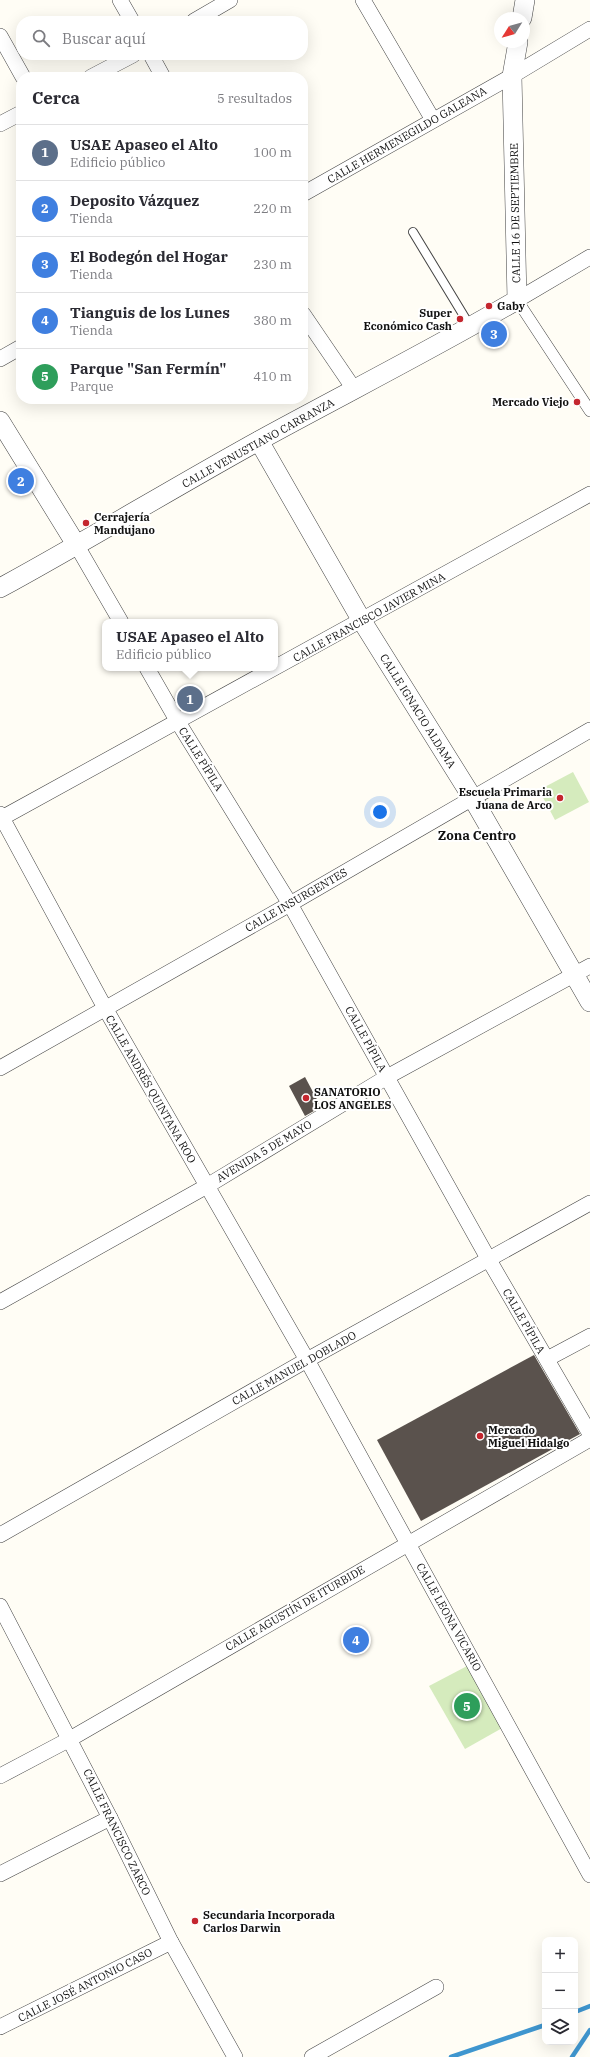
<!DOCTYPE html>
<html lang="es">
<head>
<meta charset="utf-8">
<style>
	body { margin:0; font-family:"IBM Plex Serif",serif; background:#f2f2f3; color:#2b2b33 }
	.controls { position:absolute; right:12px; bottom:12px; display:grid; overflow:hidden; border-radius:8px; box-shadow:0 4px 16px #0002 }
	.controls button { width:36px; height:36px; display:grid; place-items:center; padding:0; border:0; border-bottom:1px solid #e1e1e2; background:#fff; color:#2b2b33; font:20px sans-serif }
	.compass { position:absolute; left:494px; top:12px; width:36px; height:36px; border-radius:50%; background:#fff; box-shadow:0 4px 16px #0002; rotate:233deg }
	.you { position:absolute; left:380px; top:812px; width:14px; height:14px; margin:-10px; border:3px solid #fff; border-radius:50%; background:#1a73e8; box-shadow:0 0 0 6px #1a73e833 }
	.badge { display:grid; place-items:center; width:26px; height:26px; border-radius:50%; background:#c4262e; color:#fff; font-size:13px; font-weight:700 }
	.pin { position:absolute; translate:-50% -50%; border:2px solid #fff; box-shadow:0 1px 4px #0006 }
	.popup { position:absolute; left:102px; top:619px; width:176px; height:52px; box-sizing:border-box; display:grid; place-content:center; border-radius:8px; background:#fff; filter:drop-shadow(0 1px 3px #0005); font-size:13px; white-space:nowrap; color:#7c7c81 }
	.popup b { font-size:15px; color:#2b2b33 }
	.popup::after { content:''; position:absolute; left:50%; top:100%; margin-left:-8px; border:8px solid transparent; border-top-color:#fff }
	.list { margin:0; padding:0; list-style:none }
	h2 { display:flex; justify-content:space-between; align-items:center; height:52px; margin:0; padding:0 16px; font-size:17px }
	h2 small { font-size:13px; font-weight:400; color:#7c7c81 }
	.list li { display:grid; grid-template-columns:26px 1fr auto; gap:12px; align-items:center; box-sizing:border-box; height:56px; padding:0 16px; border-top:1px solid #e1e1e2 }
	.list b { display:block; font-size:15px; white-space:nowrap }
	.list p { margin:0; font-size:13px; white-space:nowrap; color:#7c7c81 }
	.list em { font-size:13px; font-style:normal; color:#7c7c81 }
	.icon { flex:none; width:22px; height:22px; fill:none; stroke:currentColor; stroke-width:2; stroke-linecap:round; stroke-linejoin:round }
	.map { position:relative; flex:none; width:590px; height:2057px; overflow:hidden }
	.search { position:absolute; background:#fff; box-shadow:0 4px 16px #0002; left:16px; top:16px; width:292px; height:44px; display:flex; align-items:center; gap:10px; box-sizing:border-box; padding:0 14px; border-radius:16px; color:#7c7c81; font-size:15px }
	.panel { position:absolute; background:#fff; box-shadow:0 4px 16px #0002; left:16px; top:72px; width:292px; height:332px; border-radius:16px }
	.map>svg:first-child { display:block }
</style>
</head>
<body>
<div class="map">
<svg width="590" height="2057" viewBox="0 0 590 2057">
	<rect width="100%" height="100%" fill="#fffdf5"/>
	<g fill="#d5ebbd">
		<path d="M 573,772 L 589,802 L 555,820 L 539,790 Z"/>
		<path d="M 469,1665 L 504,1727 L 465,1749 L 429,1686 Z"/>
	</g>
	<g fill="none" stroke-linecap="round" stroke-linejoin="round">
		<g stroke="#3f96cf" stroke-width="4.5">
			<path d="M 575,2012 L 590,2006"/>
			<path d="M 451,2057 L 545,2025"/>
			<path d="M 572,2057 L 590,2030"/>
		</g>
	</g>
	<g fill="#5a524d">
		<path d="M 305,1077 L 321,1107 L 305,1116 L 289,1086 Z"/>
		<path d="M 534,1355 L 580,1434 L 421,1521 L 377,1440 Z"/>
	</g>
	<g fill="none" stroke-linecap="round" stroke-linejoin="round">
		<g stroke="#444" stroke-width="10">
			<path id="service" d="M 413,232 L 470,326"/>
		</g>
		<g stroke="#444" stroke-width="12">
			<path id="pedestrian" d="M 517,300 L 590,411"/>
		</g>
		<g stroke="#444" stroke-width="16">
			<g id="minor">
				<path d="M 120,0 L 132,21"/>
				<path d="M 363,0 L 433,120"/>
				<path d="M 194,21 L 230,0"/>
				<path d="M 0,36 L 23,77"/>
				<path d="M 151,55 L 163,77"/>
				<path d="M 91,77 L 133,55"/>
				<path d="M 0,124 L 21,113"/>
				<path d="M 303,194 L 512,76 L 590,29"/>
				<path d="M 517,300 L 590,257"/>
				<path d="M 303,314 L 354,389"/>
				<path d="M 0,359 L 21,347"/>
				<path d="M 77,546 L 121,622"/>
				<path d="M 147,668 L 178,722 L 290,904 L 489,1260 L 590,1434"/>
				<path d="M 0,814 L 105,1008 L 307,1360 L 590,1875"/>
				<path d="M 0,819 L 590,494"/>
				<path d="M 0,1068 L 290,904 L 590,730"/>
				<path d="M 0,1302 L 207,1186 L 387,1077 L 590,966"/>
				<path d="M 547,1359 L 590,1336"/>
				<path d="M 0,1535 L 307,1360 L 590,1203"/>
				<path d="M 0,1606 L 110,1818 L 171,1942 L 235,2057"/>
				<path d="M 0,1776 L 70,1739 L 590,1439"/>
				<path d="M 0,1874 L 110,1818"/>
				<path d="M 0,2027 L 171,1942"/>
				<path d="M 312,2057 L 436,1987"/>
			</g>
		</g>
		<g stroke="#444" stroke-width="20">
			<g id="tertiary">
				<path d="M 522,18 L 525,0"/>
				<path d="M 0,421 L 77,546"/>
				<path d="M 259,441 L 362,621 L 472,797 L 590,1002"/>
				<path d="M 0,588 C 88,540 173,488 260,440 C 346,393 433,349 517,300 L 512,76 L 518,42"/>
			</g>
		</g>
		<use href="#service" stroke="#fff" stroke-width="8"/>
		<use href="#pedestrian" stroke="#fff" stroke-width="11"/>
		<use href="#minor" stroke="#fff" stroke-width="15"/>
		<use href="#tertiary" stroke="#fff" stroke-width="19"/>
	</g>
	<g fill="#c4262e" stroke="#fff" stroke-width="1.5">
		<circle cx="489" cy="306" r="4"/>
		<circle cx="460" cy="319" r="4"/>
		<circle cx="577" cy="402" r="4"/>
		<circle cx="86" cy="523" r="4"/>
		<circle cx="560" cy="798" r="4"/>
		<circle cx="306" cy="1098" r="4"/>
		<circle cx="480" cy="1436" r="4"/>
		<circle cx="195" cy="1921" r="4"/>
	</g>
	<g text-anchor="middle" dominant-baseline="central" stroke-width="4" stroke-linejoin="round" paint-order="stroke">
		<g font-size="11" fill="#111" stroke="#fff">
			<text transform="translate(407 135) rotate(-30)">CALLE HERMENEGILDO GALEANA</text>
			<text transform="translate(515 213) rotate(-91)">CALLE 16 DE SEPTIEMBRE</text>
			<text transform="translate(258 443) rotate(-29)">CALLE VENUSTIANO CARRANZA</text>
			<text transform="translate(369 617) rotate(-29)">CALLE FRANCISCO JAVIER MINA</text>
			<text transform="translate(418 711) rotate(58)">CALLE IGNACIO ALDAMA</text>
			<text transform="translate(201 759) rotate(58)">CALLE PÍPILA</text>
			<text transform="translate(296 900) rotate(-30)">CALLE INSURGENTES</text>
			<text transform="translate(366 1039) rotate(61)">CALLE PÍPILA</text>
			<text transform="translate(151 1089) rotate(60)">CALLE ANDRÉS QUINTANA ROO</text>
			<text transform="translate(264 1151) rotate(-31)">AVENIDA 5 DE MAYO</text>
			<text transform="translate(524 1321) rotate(60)">CALLE PÍPILA</text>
			<text transform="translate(294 1368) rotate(-29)">CALLE MANUEL DOBLADO</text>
			<text transform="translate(295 1608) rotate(-30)">CALLE AGUSTÍN DE ITURBIDE</text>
			<text transform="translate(449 1617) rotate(61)">CALLE LEONA VICARIO</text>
			<text transform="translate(117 1832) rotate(64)">CALLE FRANCISCO ZARCO</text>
			<text transform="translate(85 1985) rotate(-27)">CALLE JOSÉ ANTONIO CASO</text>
		</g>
		<g font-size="11" font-weight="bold" fill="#111" stroke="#fff" text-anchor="start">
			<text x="497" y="306">Gaby</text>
			<text x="452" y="313" text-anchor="end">Super<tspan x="452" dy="13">Económico Cash</tspan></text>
			<text x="569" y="402" text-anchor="end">Mercado Viejo</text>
			<text x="94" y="517">Cerrajería<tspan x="94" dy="13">Mandujano</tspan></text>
			<text x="552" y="792" text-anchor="end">Escuela Primaria<tspan x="552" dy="13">Juana de Arco</tspan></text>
			<text x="314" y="1092">SANATORIO<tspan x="314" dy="13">LOS ANGELES</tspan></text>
			<text x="488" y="1430">Mercado<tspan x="488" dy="13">Miguel Hidalgo</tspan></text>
			<text x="203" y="1915">Secundaria Incorporada<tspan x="203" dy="13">Carlos Darwin</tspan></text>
		</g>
		<g font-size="13" font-weight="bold" fill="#111" stroke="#fff">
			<text x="477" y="835">Zona Centro</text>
		</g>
	</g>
</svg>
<div class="controls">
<button>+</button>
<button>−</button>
<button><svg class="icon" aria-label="layers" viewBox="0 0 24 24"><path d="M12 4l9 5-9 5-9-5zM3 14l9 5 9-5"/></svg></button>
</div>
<svg class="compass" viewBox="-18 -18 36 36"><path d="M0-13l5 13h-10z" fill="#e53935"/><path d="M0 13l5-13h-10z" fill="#7c7c81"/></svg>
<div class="you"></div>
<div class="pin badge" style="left:190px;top:699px;background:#5c6f8a">1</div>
<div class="popup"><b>USAE Apaseo el Alto</b>Edificio público</div>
<div class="pin badge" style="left:21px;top:481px;background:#3f7fe0">2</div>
<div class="pin badge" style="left:494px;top:334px;background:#3f7fe0">3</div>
<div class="pin badge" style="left:356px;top:1640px;background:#3f7fe0">4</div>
<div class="pin badge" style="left:467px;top:1706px;background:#2e9e5b">5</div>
<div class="search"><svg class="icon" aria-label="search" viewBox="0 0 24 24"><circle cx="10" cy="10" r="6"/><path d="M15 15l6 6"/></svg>Buscar aquí</div>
<section class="panel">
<h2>Cerca<small>5 resultados</small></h2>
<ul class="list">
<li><span class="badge" style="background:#5c6f8a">1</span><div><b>USAE Apaseo el Alto</b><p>Edificio público</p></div><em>100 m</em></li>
<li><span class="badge" style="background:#3f7fe0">2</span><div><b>Deposito Vázquez</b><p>Tienda</p></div><em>220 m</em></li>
<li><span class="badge" style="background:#3f7fe0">3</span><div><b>El Bodegón del Hogar</b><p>Tienda</p></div><em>230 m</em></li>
<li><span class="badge" style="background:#3f7fe0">4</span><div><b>Tianguis de los Lunes</b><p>Tienda</p></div><em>380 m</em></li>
<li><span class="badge" style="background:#2e9e5b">5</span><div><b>Parque &quot;San Fermín&quot;</b><p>Parque</p></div><em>410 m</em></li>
</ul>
</section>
</div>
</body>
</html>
